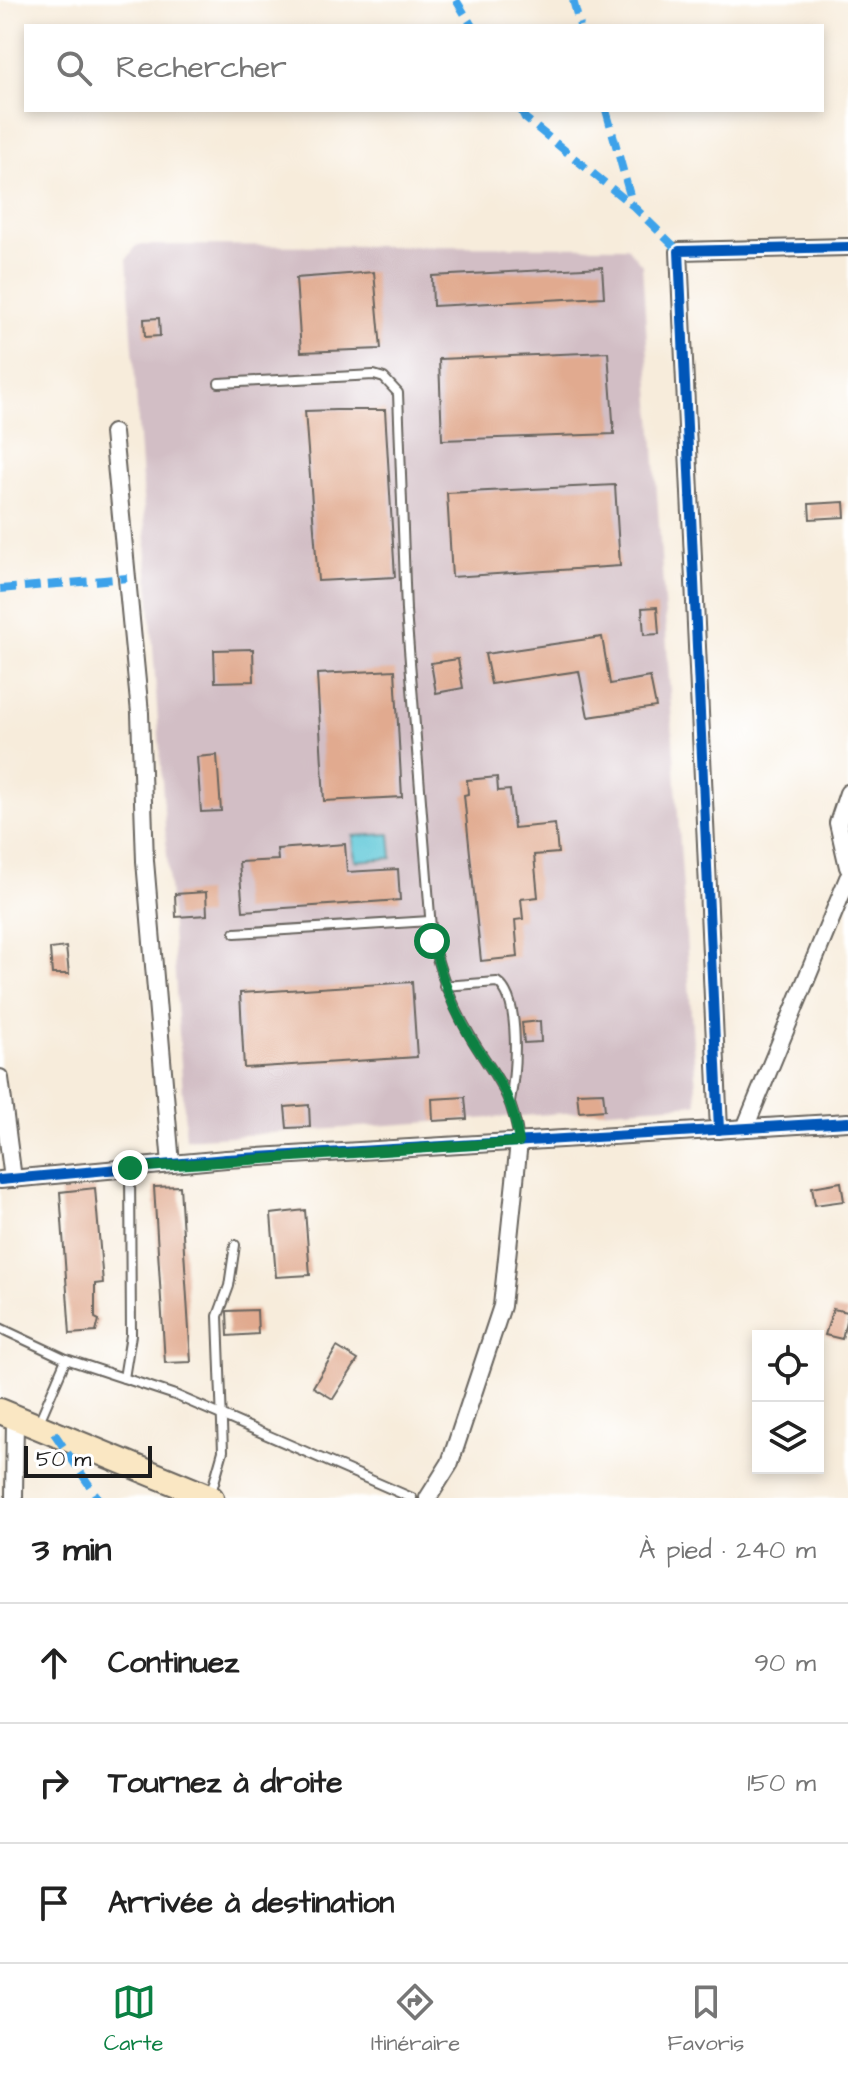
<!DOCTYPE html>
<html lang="fr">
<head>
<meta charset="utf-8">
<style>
	body { margin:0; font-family:"Architects Daughter",sans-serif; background:#f6f6f6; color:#222 }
	.controls { position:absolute; right:24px; bottom:24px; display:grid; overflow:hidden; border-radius:0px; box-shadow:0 4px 12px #0003 }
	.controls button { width:72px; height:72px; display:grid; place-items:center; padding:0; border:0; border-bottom:2px solid #e0e0e0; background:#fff; color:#222; font:40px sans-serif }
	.scale { position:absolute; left:24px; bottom:20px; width:128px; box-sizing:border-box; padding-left:8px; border:4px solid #1c1c1c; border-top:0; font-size:22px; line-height:28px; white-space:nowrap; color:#1c1c1c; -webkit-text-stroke:6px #fff; paint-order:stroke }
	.stop { position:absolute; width:24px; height:24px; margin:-18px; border:6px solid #0b8043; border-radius:50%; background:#fff }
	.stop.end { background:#0b8043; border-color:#fff; box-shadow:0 2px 8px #0008 }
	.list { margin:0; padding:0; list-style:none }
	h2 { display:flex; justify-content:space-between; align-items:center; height:104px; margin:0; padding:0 32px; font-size:34px }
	h2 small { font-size:26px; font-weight:400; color:#767676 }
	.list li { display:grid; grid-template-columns:52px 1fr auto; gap:24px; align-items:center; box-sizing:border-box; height:120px; padding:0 32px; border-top:2px solid #e0e0e0 }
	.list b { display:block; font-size:30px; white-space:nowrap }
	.list em { font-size:26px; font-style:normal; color:#767676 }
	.icon { flex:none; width:44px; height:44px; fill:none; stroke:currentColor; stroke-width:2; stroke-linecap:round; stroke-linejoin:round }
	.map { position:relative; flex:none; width:848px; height:1498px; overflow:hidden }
	.search { position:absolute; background:#fff; box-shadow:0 4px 12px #0003; left:24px; right:24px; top:24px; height:88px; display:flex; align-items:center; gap:20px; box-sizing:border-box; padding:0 28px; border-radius:0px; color:#767676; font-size:30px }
	.sheet { height:464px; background:#fff }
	nav { display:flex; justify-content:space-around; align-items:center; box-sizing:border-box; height:112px; border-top:2px solid #e0e0e0; background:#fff; font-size:22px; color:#767676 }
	nav a { display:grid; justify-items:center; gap:4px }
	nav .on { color:#0b8043 }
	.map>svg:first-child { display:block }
</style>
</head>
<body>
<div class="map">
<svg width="848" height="1498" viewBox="0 0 848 1498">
	<rect width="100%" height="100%" fill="#fff"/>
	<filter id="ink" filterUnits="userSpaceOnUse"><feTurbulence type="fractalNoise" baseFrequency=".0125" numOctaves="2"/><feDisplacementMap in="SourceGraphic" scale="16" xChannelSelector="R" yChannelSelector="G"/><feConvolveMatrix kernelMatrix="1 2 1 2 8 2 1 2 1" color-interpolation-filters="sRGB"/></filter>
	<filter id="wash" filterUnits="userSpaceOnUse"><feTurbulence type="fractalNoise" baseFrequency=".006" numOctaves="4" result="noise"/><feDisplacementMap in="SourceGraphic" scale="32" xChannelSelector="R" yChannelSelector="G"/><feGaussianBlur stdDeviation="1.8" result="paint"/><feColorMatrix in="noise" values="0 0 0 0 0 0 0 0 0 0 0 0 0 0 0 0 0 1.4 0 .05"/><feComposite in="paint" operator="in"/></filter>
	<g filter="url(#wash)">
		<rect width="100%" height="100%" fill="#f7ecdb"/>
		<path fill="#d2bec5" d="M 137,245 L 627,247 L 642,265 L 697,1104 L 186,1139 L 127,259 Z"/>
		<path fill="#5dc7d8" stroke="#3c727a" stroke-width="2" d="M 390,834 L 392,858 L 355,861 L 353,836 Z"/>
		<g id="blocks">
			<g fill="#e1aa8f">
				<path d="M 602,267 L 604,297 L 433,306 L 432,276 Z"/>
				<path d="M 374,272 L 381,349 L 301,352 L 296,278 Z"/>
				<path d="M 159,318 L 160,336 L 145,337 L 144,319 Z"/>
				<path d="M 608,352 L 614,434 L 442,440 L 439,359 Z"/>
				<path d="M 336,410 L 385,410 L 395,577 L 318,581 L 305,411 Z"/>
				<path d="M 615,485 L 620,566 L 452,577 L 447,493 Z"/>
				<path d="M 844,502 L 845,517 L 810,519 L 809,504 Z"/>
				<path d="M 657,607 L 659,634 L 644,635 L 642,608 Z"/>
				<path d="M 602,637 L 610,684 L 650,677 L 656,707 L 588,717 L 579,671 L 491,684 L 485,654 Z"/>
				<path d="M 253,649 L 254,681 L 215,682 L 214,650 Z"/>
				<path d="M 458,659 L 463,688 L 436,693 L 431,663 Z"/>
				<path d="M 395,670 L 402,797 L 324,801 L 317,674 Z"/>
				<path d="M 217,755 L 221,811 L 201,812 L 197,757 Z"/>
				<path d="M 497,777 L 498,791 L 510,790 L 514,828 L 555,824 L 558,853 L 534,855 L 538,897 L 521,899 L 523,919 L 515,920 L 518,957 L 481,961 L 464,795 L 468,794 L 467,780 Z"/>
				<path d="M 345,844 L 347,872 L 398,869 L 400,900 L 243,911 L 239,862 L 278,860 L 277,849 Z"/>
				<path d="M 206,892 L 207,915 L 176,917 L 175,894 Z"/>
				<path d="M 66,947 L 69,974 L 52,974 L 50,949 Z"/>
				<path d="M 412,982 L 417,1057 L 244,1068 L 240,993 Z"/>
				<path d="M 540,1021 L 541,1042 L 524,1043 L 522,1023 Z"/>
				<path d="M 603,1092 L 605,1110 L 579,1112 L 577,1093 Z"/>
				<path d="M 465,1097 L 467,1119 L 433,1121 L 432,1099 Z"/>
				<path d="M 309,1105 L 310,1127 L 287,1128 L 285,1107 Z"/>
				<path d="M 841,1182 L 844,1201 L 815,1205 L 812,1187 Z"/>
				<path d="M 180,1186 L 191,1362 L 165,1363 L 154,1187 Z"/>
				<path d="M 95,1188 L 103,1283 L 95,1284 L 95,1318 L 99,1320 L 96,1332 L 70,1334 L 60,1192 Z"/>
				<path d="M 305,1210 L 310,1275 L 276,1277 L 271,1214 Z"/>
				<path d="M 833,1309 L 848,1312 L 842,1339 L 825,1335 Z"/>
				<path d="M 257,1310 L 258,1334 L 228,1336 L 227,1311 Z"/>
				<path d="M 337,1347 L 358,1360 L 333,1399 L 313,1387 Z"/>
			</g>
		</g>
	</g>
	<g filter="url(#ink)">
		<use href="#blocks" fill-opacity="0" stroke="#69655f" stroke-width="2"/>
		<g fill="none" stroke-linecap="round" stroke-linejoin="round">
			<g stroke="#69655f" stroke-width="12">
				<g id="service">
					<path d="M 219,383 L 374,375 L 384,378 L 398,393 L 406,611 L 432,941 C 441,974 451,1004 469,1034 C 493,1076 512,1089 519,1141"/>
					<path d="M 235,933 L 430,921"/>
					<path d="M 444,986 L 497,982 C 522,998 515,1075 510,1101"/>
					<path d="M 0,1328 L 66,1359 L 175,1395 L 412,1498"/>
					<path d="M 124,1378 L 131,1335 L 130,1168"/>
					<path d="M 39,1422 L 66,1359"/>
					<path d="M 211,1493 L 223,1451 L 218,1316 L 229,1286 L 235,1245"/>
				</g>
			</g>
			<g stroke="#69655f" stroke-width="20">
				<g id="minor">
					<path d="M 113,433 L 140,713 L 145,861 L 171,1164"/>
					<path d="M 848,793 L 838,823 L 848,867"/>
					<path d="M 0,1078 L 13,1179"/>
					<path d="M 745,1128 L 848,878"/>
					<path d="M 719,1130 L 679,251 L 848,247"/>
					<path d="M 0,1180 L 226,1159 L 848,1122"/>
					<path d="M 14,1498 L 15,1417"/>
					<path d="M 428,1498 L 450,1463 L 502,1306 L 519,1142"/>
				</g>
			</g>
			<g stroke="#69655f" stroke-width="28">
				<path id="secondary" d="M 0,1411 L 211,1498"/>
			</g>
			<use href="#service" stroke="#fff" stroke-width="8"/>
			<use href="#minor" stroke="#fff" stroke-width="16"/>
			<use href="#secondary" stroke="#fae7c3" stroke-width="24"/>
			<g stroke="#3da2ea" stroke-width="8" stroke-dasharray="16 8" stroke-linecap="butt">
				<path d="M 456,0 L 472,26"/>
				<path d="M 573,0 L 580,26"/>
				<path d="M 521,110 L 525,118 L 633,206 L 679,251"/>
				<path d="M 606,110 L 633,206"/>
				<path d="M 0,589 L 127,578"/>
				<path d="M 54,1433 L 98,1498"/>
			</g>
			<g stroke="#fff" stroke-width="15">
				<g id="cycleway">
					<path d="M 719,1130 L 679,251 L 848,247"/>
					<path d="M 0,1180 L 226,1159 L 848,1122"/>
				</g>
			</g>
			<use href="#cycleway" stroke="#0057b8" stroke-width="10"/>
		</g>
	</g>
	<g fill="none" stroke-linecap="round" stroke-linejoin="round" filter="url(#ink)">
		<path stroke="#0b8043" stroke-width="10" d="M 130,1168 L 519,1142 C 512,1090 494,1076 469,1035 C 451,1005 441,974 432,941"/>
	</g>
</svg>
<div class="controls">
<button><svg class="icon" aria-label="locate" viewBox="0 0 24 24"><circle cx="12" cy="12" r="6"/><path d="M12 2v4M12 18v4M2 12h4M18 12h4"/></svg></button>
<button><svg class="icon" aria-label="layers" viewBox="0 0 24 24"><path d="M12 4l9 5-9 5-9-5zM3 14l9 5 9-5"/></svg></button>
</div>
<div class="scale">50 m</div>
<div class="stop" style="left:432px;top:941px"></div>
<div class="stop end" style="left:130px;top:1168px"></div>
<div class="search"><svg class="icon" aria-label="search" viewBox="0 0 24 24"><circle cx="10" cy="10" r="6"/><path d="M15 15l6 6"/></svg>Rechercher</div>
</div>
<section class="sheet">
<h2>3 min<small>À pied · 240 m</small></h2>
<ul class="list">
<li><svg class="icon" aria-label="ahead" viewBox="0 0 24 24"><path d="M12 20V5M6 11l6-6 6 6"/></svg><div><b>Continuez</b></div><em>90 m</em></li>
<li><svg class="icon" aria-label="right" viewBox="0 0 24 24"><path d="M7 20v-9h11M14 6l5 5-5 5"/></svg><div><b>Tournez à droite</b></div><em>150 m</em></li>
<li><svg class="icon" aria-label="arrive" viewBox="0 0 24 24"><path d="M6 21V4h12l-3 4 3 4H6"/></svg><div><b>Arrivée à destination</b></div></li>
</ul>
</section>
<nav>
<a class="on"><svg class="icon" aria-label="map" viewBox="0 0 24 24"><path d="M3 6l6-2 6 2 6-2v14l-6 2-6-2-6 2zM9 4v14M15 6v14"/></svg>Carte</a>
<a><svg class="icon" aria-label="directions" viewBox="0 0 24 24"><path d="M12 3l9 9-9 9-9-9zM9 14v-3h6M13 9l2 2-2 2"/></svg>Itinéraire</a>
<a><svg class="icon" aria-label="saved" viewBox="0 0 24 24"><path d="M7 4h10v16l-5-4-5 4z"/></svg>Favoris</a>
</nav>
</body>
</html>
